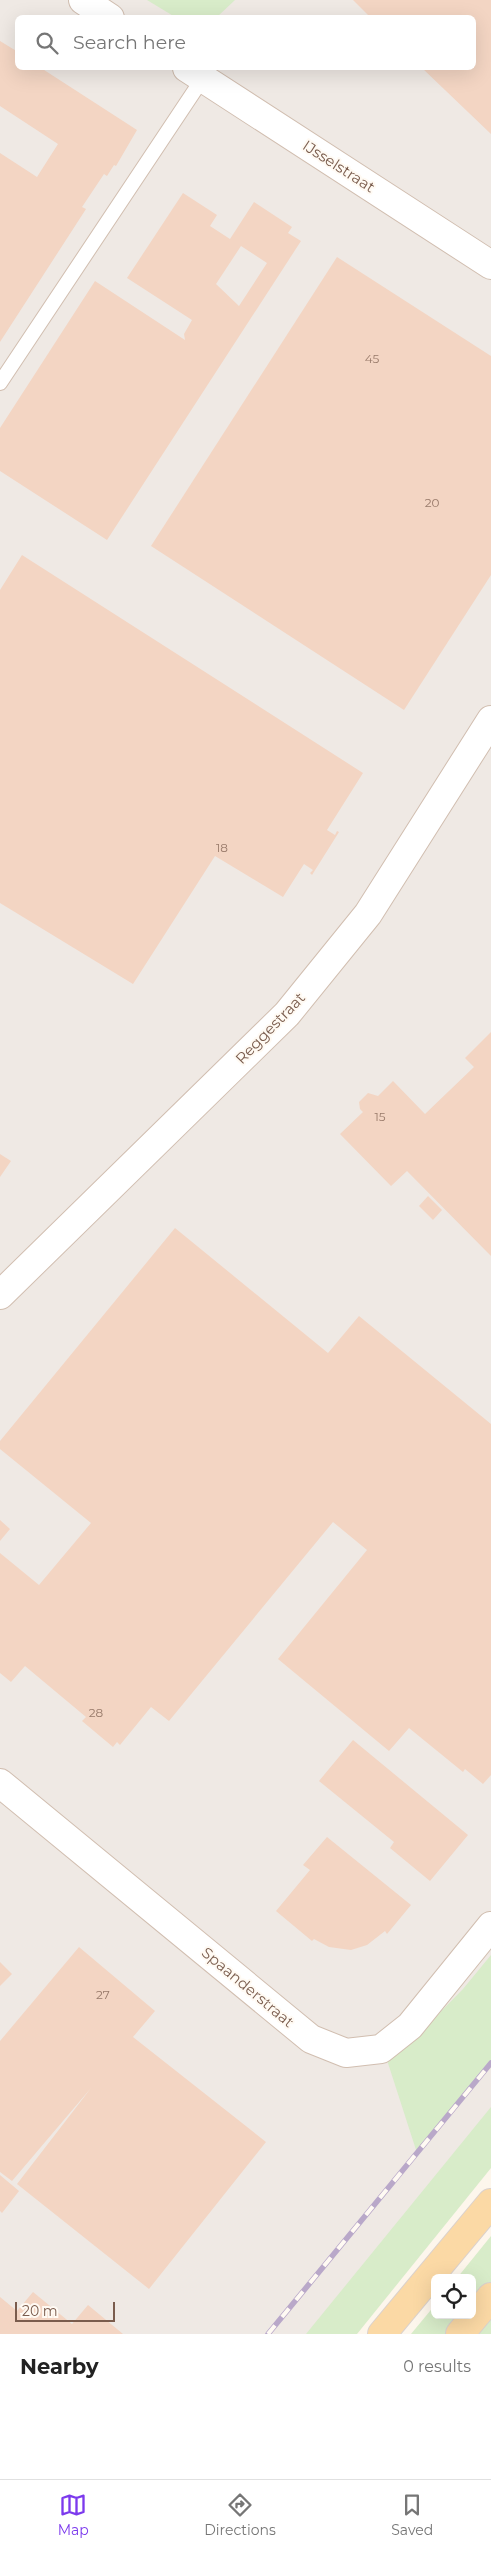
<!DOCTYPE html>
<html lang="en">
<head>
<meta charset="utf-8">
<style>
	body { margin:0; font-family:Montserrat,sans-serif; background:#f2f2f2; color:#222 }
	.controls { position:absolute; right:15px; bottom:15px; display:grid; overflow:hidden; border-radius:8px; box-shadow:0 5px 20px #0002 }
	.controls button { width:45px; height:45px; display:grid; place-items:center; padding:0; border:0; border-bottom:1px solid #e0e0e0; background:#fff; color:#222; font:25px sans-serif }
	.scale { position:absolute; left:15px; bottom:12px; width:100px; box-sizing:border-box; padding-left:5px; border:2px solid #7a5c4d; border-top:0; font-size:14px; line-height:18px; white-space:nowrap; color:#7a5c4d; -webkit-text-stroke:4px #fffaf3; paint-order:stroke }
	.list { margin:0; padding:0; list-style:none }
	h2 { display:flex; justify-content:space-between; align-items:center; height:65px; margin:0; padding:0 20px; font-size:21px }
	h2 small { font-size:16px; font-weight:400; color:#767676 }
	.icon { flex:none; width:28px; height:28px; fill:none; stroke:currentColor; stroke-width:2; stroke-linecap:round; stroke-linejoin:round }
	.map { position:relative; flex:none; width:491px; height:2334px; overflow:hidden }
	.search { position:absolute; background:#fff; box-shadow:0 5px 20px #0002; left:15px; right:15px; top:15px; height:55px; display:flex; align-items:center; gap:12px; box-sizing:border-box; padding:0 18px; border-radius:8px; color:#767676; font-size:19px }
	.sheet { height:145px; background:#fff }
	nav { display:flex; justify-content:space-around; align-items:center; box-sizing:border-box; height:70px; border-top:1px solid #e0e0e0; background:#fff; font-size:14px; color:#767676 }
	nav a { display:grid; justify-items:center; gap:2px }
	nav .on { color:#7c3aed }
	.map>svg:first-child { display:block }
</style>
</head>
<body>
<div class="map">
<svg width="491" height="2334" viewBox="0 0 491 2334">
	<rect width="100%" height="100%" fill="#fdf6ec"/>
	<path fill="#efe9e4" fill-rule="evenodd" d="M 0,0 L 491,0 L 491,2135 L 310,2334 L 0,2334 ZM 18,18 L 474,18 L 474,68 L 18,68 Z"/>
	<g fill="#d8ecc9">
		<path d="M 147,0 L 235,0 L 217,17 L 175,17 Z"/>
		<path d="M 491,1955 L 491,2062 L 417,2153 L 386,2057 L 412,2041 L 463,1989 Z"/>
		<path d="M 491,2107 L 491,2168 L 357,2334 L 306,2334 Z"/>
		<path d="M 491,2236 L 491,2334 L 411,2334 L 435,2305 L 435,2315 L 472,2315 L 472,2278 L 457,2278 Z"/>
	</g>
	<g fill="#f3d5c3" fill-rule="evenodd">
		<path d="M 353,0 L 491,0 L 491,134 L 422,68 L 474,68 L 474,18 L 371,18 Z"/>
		<path d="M 0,41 L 18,52 L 18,68 L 41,68 L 137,130 L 116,166 L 114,165 L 107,176 L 104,174 L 82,207 L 86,209 L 0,342 L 0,153 L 37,177 L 58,144 L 0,106 Z"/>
		<path d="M 183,193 L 217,215 L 210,226 L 230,239 L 254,202 L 292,227 L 288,233 L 301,241 L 107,540 L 0,471 L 0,428 L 95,281 L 185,340 L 184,334 L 192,320 L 127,278 ZM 241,246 L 267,263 L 239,306 L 216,284 Z"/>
		<path d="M 337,257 L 491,356 L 491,575 L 404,710 L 151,546 Z"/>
		<path d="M 22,555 L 363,773 L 327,830 L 335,835 L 337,831 L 339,832 L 312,875 L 310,873 L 313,870 L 304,864 L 283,897 L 215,856 L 133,984 L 0,903 L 0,590 Z"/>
		<path d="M 491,1032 L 491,1256 L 407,1171 L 391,1186 L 340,1134 L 363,1112 L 360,1109 L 359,1102 L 368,1093 L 378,1096 L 393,1081 L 425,1114 L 474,1067 L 465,1058 Z"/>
		<path d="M 0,1154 L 11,1161 L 0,1177 Z"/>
		<path d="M 428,1196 L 442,1210 L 433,1220 L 419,1206 Z"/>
		<path d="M 175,1228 L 328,1353 L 359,1316 L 491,1424 L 491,1775 L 483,1784 L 465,1769 L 463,1772 L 409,1728 L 389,1751 L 278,1659 L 367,1550 L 333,1522 L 169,1721 L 151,1707 L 120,1745 L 117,1742 L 113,1747 L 82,1721 L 86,1717 L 25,1666 L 11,1682 L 0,1673 L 0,1553 L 39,1585 L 91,1523 L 0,1449 L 0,1441 Z"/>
		<path d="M 0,1520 L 10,1529 L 0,1541 Z"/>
		<path d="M 353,1740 L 468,1835 L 430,1881 L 390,1848 L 394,1842 L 319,1781 Z"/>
		<path d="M 327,1837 L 411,1905 L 387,1934 L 385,1931 L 367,1945 L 351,1950 L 329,1947 L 314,1939 L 312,1941 L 276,1911 L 310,1870 L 303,1865 Z"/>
		<path d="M 79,1947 L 155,2011 L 133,2037 L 266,2142 L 149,2289 L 17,2184 L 91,2088 L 12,2181 L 0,2172 L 0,2041 Z"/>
		<path d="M 0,1962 L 12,1974 L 0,1986 Z"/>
		<path d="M 0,2175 L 19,2191 L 2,2213 L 0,2211 Z"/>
		<path d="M 33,2292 L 72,2324 L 88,2305 L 123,2334 L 0,2334 L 0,2297 L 17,2311 Z"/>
	</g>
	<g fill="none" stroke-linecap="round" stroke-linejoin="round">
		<g stroke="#d1beb0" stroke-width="16">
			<path id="service" d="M 0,383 L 203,78"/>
		</g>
		<g stroke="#d1beb0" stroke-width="30">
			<g id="minor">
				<path d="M 83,0 L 110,18"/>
				<path d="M 187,68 L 491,265"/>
				<path d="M 0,1295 L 287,1014 L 368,914 L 491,720"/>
				<path d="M 0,1783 L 311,2039 L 346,2053 L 381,2049 L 410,2026 L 491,1926"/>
			</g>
		</g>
		<g stroke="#dad1cd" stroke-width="30">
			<g id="primary">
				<path d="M 382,2334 L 491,2203"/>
				<path d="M 460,2334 L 491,2297"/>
			</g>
		</g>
		<use href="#service" stroke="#fff" stroke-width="14"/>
		<use href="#minor" stroke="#fff" stroke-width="28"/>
		<use href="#primary" stroke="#fbd9a5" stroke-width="28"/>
		<g stroke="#b9a8c9" stroke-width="5.5">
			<path id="rail" d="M 268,2334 L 491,2063"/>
		</g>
		<use href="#rail" stroke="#fffaf3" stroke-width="4" stroke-dasharray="11" stroke-linecap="butt"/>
	</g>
	<g text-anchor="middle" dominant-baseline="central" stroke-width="4" stroke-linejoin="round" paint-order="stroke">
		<g font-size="12" fill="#987a6a">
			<text x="372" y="358">45</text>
			<text x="432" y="502">20</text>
			<text x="222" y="847">18</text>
			<text x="380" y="1116">15</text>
			<text x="96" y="1712">28</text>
			<text x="103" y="1994">27</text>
		</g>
		<g font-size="15" fill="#7a5c4d" stroke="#fffaf3">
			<text transform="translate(339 166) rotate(33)">IJsselstraat</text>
			<text transform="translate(270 1028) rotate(-46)">Reggestraat</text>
			<text transform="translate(248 1987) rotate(40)">Spaanderstraat</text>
		</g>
	</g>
</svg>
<div class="controls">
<button><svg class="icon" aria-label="locate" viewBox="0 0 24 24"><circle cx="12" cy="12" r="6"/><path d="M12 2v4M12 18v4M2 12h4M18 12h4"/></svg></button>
</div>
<div class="scale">20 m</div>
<div class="search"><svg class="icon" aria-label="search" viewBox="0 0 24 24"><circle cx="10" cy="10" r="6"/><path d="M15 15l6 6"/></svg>Search here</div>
</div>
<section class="sheet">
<h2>Nearby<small>0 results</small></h2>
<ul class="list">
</ul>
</section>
<nav>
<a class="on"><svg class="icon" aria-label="map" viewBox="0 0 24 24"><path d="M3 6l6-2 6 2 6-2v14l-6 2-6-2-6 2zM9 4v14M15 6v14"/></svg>Map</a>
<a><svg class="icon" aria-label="directions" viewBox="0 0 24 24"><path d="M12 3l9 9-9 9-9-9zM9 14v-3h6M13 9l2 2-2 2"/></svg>Directions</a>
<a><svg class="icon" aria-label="saved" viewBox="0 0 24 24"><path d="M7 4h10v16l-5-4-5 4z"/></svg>Saved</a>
</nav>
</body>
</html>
